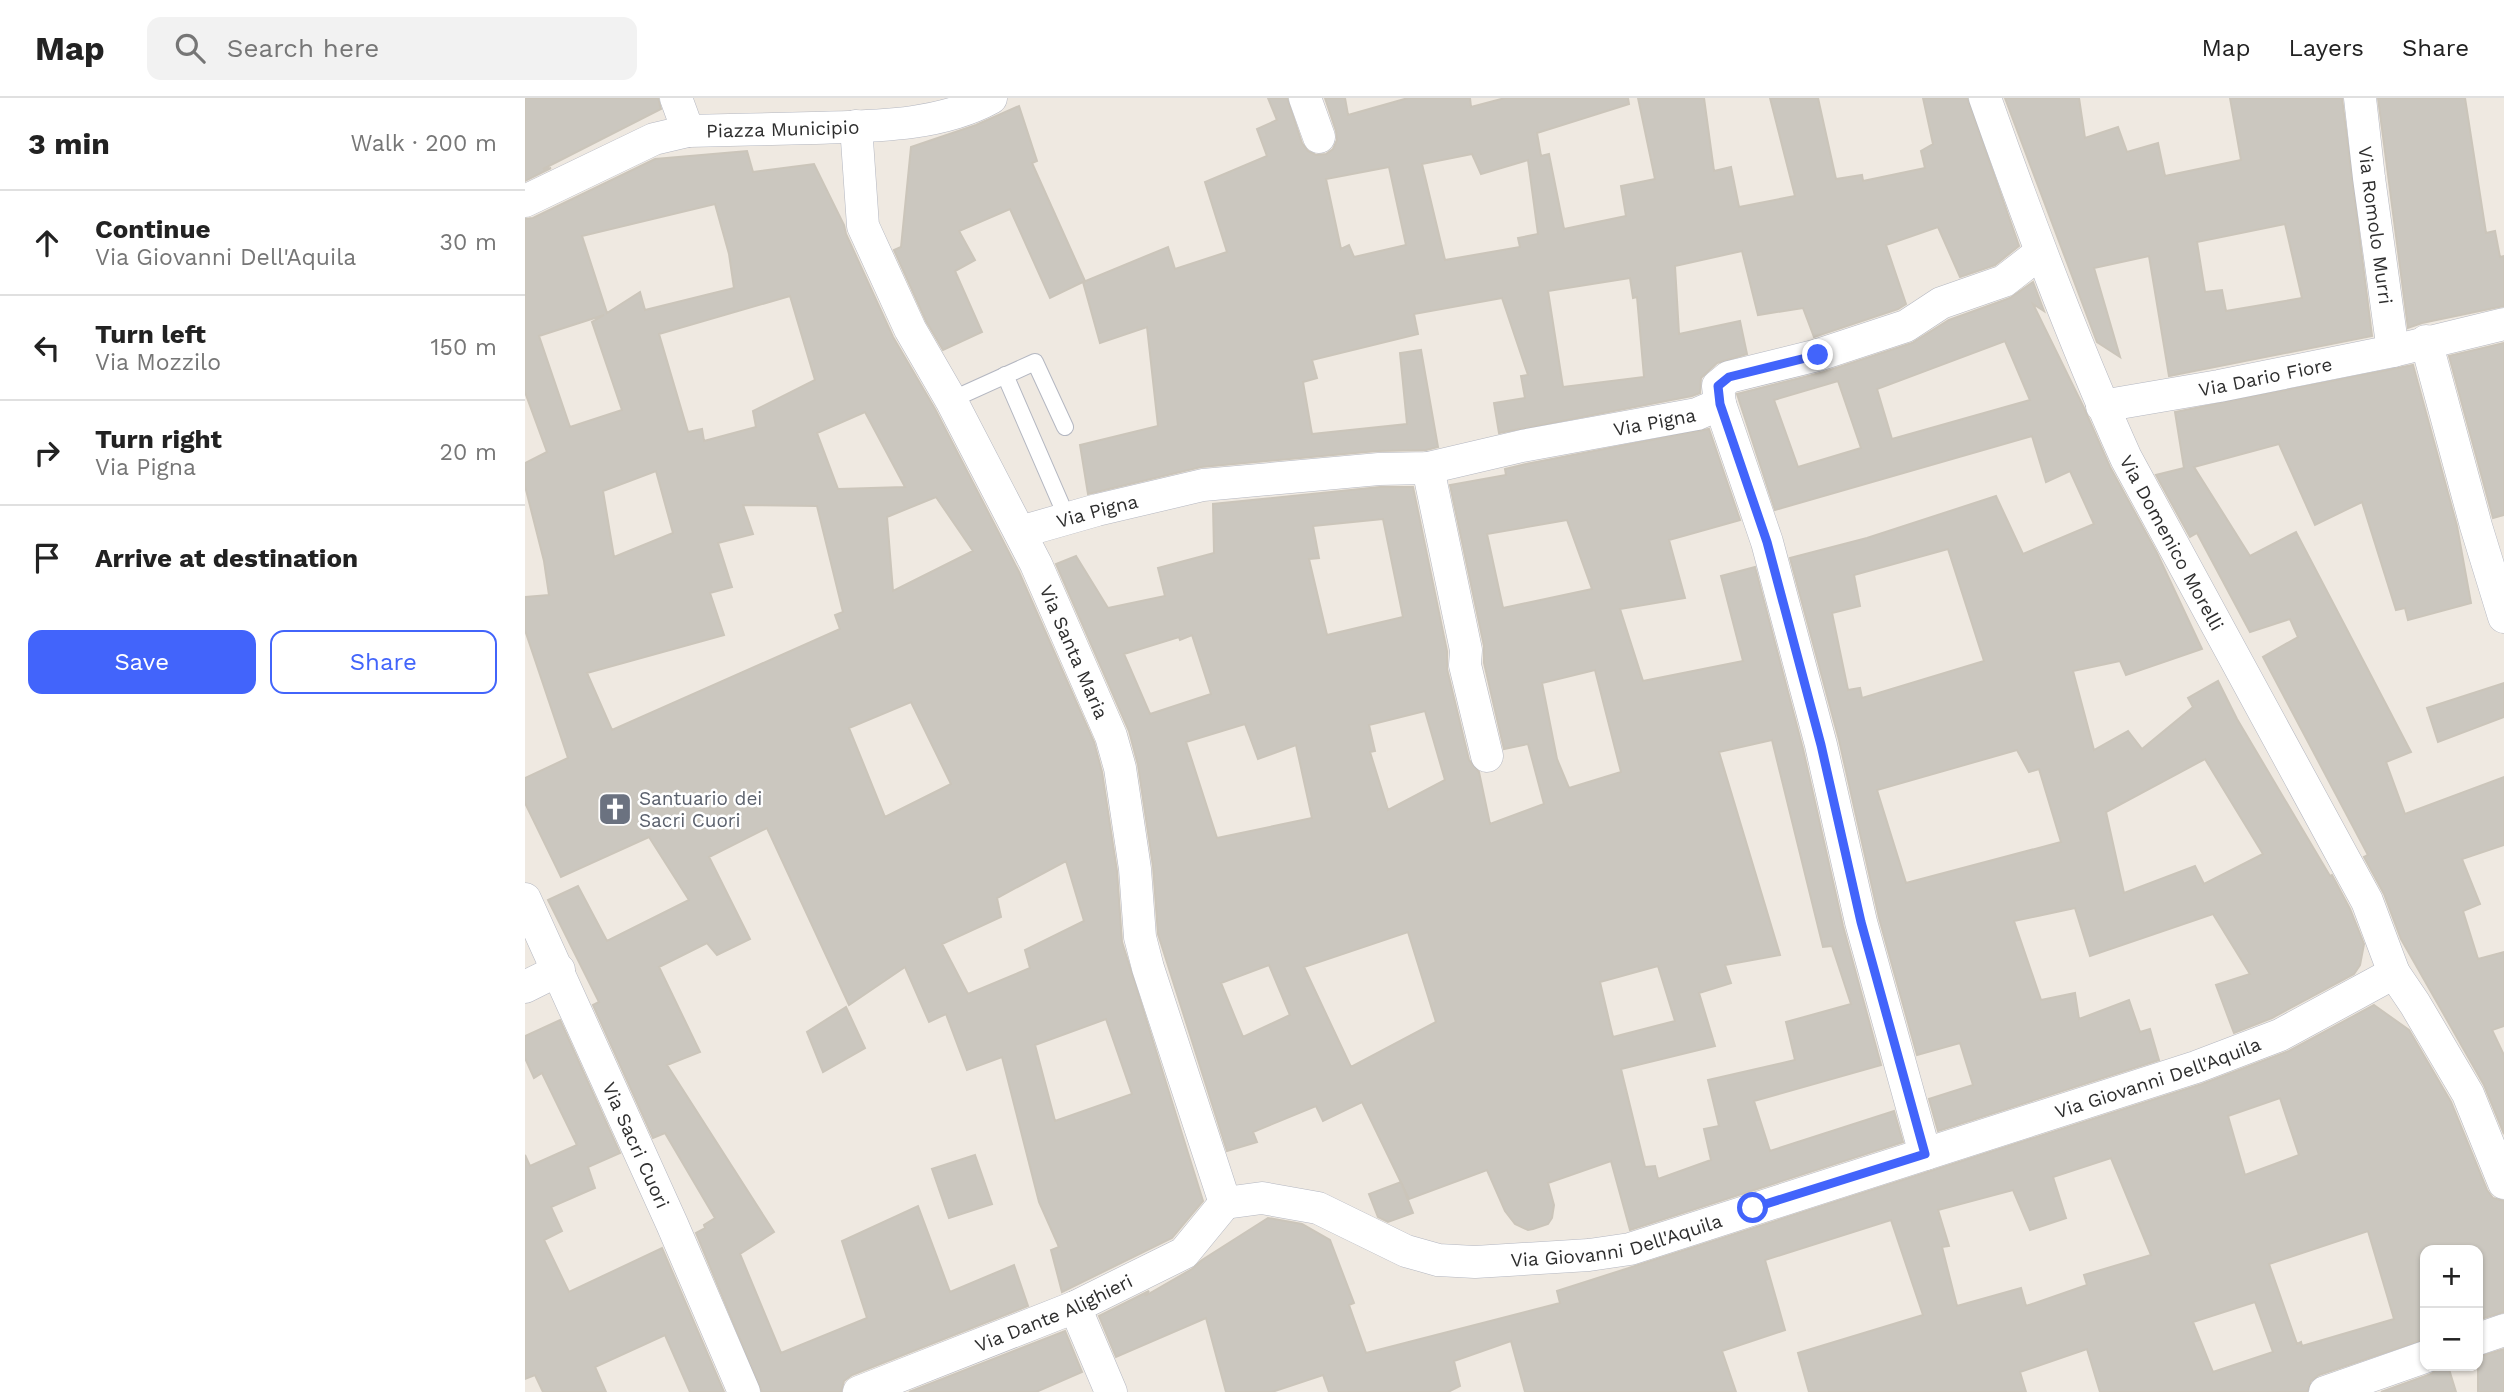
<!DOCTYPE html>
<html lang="en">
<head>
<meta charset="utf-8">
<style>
	body { margin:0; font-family:"Work Sans",sans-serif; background:#f2f2f2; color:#222 }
	.controls { position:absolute; right:21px; bottom:21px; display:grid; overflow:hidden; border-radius:14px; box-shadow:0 2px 5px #0004 }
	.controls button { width:63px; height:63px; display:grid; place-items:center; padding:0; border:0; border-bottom:2px solid #e0e0e0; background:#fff; color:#222; font:35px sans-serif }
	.stop { position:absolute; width:21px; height:21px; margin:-16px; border:5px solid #4264fb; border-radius:50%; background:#fff }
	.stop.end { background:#4264fb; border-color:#fff; box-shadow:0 2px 7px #0008 }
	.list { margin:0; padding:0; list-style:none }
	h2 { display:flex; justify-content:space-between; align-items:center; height:91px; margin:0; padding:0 28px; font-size:30px }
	h2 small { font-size:23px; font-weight:400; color:#767676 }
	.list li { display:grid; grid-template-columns:46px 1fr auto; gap:21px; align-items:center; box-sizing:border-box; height:105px; padding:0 28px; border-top:2px solid #e0e0e0 }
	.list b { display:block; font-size:26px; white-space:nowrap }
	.list p { margin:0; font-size:23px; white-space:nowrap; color:#767676 }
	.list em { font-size:23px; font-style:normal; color:#767676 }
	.actions { display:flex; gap:14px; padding:21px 28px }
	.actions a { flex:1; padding:16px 0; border:2px solid #4264fb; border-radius:14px; text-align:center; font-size:24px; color:#4264fb }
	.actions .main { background:#4264fb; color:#fff }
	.icon { flex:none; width:38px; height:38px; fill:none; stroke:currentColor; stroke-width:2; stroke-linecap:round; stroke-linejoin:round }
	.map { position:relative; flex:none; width:1979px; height:1294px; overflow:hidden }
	header { display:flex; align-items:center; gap:42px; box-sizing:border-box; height:98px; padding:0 35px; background:#fff; border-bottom:2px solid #e0e0e0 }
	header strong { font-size:33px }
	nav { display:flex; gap:38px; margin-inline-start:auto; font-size:24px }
	.search { width:490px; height:63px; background:#f2f2f2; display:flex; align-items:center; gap:18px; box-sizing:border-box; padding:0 24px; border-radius:14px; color:#767676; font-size:26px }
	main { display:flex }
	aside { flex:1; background:#fff }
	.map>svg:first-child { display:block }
</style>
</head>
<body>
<header>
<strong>Map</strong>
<div class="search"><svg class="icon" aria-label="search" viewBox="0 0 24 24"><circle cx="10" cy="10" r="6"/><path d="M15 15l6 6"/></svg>Search here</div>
<nav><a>Map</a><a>Layers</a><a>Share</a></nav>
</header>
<main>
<aside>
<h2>3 min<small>Walk · 200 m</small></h2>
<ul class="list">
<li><svg class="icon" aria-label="ahead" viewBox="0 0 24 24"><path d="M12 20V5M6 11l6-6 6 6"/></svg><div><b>Continue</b><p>Via Giovanni Dell'Aquila</p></div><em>30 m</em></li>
<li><svg class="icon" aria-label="left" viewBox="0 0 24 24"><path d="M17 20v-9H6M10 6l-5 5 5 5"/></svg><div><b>Turn left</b><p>Via Mozzilo</p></div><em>150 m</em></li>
<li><svg class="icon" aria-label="right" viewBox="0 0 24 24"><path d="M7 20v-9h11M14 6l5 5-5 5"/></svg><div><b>Turn right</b><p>Via Pigna</p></div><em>20 m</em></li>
<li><svg class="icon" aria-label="arrive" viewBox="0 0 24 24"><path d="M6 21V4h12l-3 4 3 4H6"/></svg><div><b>Arrive at destination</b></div></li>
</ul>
<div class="actions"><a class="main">Save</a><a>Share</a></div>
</aside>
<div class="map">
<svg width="1979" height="1294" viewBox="0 0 1979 1294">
	<rect width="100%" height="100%" fill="#efe9e1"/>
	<g fill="#cbc7bf" stroke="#cbc5ba" stroke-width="2" fill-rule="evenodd">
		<path d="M 0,0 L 133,0 L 136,11 L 18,71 L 26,70 L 0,83 Z"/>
		<path d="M 743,0 L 762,0 L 777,45 L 783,53 L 791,57 L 801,56 L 808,51 L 812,42 L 811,33 L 800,0 L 820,0 L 823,17 L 883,0 L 945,0 L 946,9 L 980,0 L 1103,0 L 1104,6 L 1012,35 L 1016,58 L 1024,56 L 1039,131 L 1101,118 L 1096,88 L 1130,81 L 1113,0 L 1179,0 L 1189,73 L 1206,69 L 1214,109 L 1270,98 L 1245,0 L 1293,0 L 1311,81 L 1337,77 L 1338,83 L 1400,70 L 1396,53 L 1408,46 L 1398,0 L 1442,0 L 1494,148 L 1470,167 L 1435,179 L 1413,129 L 1361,147 L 1381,206 L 1373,211 L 1289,239 L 1278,210 L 1233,217 L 1217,153 L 1150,168 L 1154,236 L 1215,223 L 1222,256 L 1192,265 L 1176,280 L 1175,295 L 1167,298 L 974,335 L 969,305 L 1000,300 L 996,278 L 1003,277 L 977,200 L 889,216 L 893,236 L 787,262 L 792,280 L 778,284 L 787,336 L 882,326 L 875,255 L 896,252 L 913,349 L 901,352 L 852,353 L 676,369 L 563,396 L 555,347 L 633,328 L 622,229 L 575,245 L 558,184 L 643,149 L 650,171 L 702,154 L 680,84 L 742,58 L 732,31 L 752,22 ZM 947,56 L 956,76 L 1003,62 L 1013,136 L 993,140 L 995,149 L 920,162 L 897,66 ZM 864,69 L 881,147 L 829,159 L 824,147 L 816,151 L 801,81 ZM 1105,180 L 1108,200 L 1112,199 L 1119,279 L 1038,289 L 1023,193 Z"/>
		<path d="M 1480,0 L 1554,0 L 1560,40 L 1593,29 L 1602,54 L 1633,45 L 1640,78 L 1716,62 L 1705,0 L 1817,0 L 1847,238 L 1644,278 L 1624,158 L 1569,170 L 1595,259 L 1572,244 ZM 1760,126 L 1777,200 L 1701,213 L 1697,192 L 1680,194 L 1672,144 Z"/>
		<path d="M 1853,0 L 1940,0 L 1961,135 L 1970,133 L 1975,159 L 1979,158 L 1979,208 L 1897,225 L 1883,230 Z"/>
		<path d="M 494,8 L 512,63 L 507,65 L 560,183 L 525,200 L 485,111 L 434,133 L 450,162 L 430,173 L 457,234 L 418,252 L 401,223 L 369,152 L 376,149 L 386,49 L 451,27 Z"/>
		<path d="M 222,53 L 228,74 L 289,66 L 319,127 L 321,136 L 368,239 L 410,311 L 494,474 L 569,644 L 577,674 L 592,773 L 597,844 L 678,1103 L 647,1140 L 537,1194 L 526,1152 L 534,1149 L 514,1104 L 477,959 L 442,972 L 421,916 L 404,924 L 380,869 L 324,907 L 242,730 L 184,759 L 225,841 L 192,857 L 182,845 L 134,869 L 175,954 L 142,967 L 249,1134 L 215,1156 L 256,1255 L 342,1220 L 317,1143 L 393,1108 L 425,1194 L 489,1167 L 503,1208 L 327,1277 L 319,1283 L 316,1294 L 237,1294 L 171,1135 L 180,1130 L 179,1127 L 190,1120 L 140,1035 L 128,1040 L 68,907 L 74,904 L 23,802 L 53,788 L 82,843 L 164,802 L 124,739 L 36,779 L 0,705 L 0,680 L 43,660 L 0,532 L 0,499 L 24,497 L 19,463 L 0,388 L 0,365 L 22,354 L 0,294 L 0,121 L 8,120 L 130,61 ZM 190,106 L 204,156 L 209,190 L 120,212 L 115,194 L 82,215 L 57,138 ZM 265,198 L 290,282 L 228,313 L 231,329 L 179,343 L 177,331 L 163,334 L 134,236 ZM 79,217 L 67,224 L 97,312 L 45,329 L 14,238 ZM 340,314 L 380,389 L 313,391 L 292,335 ZM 131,373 L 148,435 L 89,459 L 78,393 ZM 411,399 L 448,453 L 368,493 L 362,419 ZM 218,407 L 292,408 L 318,514 L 310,517 L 315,531 L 87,632 L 62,575 L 199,537 L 185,495 L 207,489 L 193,445 L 228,436 ZM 386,604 L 426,686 L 360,719 L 324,630 ZM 541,763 L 559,823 L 500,852 L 505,870 L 443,896 L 417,846 L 476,819 L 472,800 ZM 581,921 L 607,996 L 530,1023 L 510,947 Z"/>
		<path d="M 1508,184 L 1519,213 L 1508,206 L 1559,310 L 1585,369 L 1632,455 L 1677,551 L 1601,577 L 1595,563 L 1548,573 L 1569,652 L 1603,633 L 1617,651 L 1668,609 L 1663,600 L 1693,583 L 1712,621 L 1805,778 L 1807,777 L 1825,811 L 1839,846 L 1835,867 L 1829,876 L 1747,920 L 1709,935 L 1691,887 L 1725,876 L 1688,816 L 1565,858 L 1550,810 L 1489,823 L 1516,902 L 1550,895 L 1554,921 L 1604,902 L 1615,934 L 1625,931 L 1634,962 L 1413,1033 L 1404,1001 L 1448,987 L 1435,945 L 1392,957 L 1354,820 L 1314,642 L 1265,460 L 1342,440 L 1471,398 L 1498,456 L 1569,426 L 1545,373 L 1521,384 L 1507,338 L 1250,412 L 1212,296 L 1299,274 L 1387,245 L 1424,222 L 1485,200 ZM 1480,243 L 1505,302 L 1367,341 L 1352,291 ZM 1313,283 L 1336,350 L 1273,369 L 1249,302 ZM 1423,451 L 1459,563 L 1337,600 L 1335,590 L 1323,592 L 1307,515 L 1335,508 L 1329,477 ZM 1492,652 L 1504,674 L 1514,671 L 1536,744 L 1381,785 L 1352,692 ZM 1680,661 L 1738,756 L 1679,786 L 1670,768 L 1599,795 L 1581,714 Z"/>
		<path d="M 1979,245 L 1979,417 L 1968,420 L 1924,258 Z"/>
		<path d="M 1888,267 L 1932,428 L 1946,505 L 1883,522 L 1880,510 L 1871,512 L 1837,404 L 1790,427 L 1754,346 L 1669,369 L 1725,458 L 1771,434 L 1886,654 L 1861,664 L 1880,716 L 1979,679 L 1979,747 L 1937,761 L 1955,806 L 1938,813 L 1953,861 L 1979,854 L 1979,928 L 1967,932 L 1979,957 L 1979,1036 L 1959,987 L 1876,841 L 1859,796 L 1839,759 L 1843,757 L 1738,559 L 1773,539 L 1765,521 L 1725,534 L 1672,435 L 1665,439 L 1631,377 L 1659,370 L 1650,314 Z"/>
		<path d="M 1184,331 L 1215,422 L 1144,442 L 1160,500 L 1095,511 L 1118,583 L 1218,563 L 1196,478 L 1230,469 L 1278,651 L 1318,828 L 1356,967 L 1229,1003 L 1245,1053 L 1369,1013 L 1378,1044 L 1105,1132 L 1086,1063 L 1023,1085 L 1029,1107 L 1027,1120 L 1023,1126 L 1008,1131 L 1003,1132 L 990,1126 L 980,1113 L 962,1072 L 884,1101 L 837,1004 L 798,1023 L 791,1008 L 728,1034 L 732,1044 L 702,1053 L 633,836 L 628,768 L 613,667 L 604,633 L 531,466 L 551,458 L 583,510 L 640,498 L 633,470 L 689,455 L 688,406 L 855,389 L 888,389 L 922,553 L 922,571 L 944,662 L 954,674 L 965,726 L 1019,706 L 1003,646 L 979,651 L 959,565 L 959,548 L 925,387 L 981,377 L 980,371 L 1001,366 ZM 858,421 L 878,519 L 802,537 L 784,461 L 794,460 L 788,428 ZM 1042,422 L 1067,491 L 978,510 L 962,436 ZM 667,537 L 686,596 L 625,616 L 599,556 L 654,539 L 655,542 ZM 1070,572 L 1096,674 L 1044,690 L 1032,661 L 1017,585 ZM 900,613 L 920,682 L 863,712 L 845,654 L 850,653 L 844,627 ZM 720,626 L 733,661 L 771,647 L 787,720 L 692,740 L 661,644 ZM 1247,642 L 1298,849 L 1307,848 L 1326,906 L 1261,924 L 1270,962 L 1183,982 L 1194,1028 L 1179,1031 L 1186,1062 L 1133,1081 L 1130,1068 L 1120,1069 L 1096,971 L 1190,948 L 1174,895 L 1206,885 L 1200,867 L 1255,857 L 1194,654 ZM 883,834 L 911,924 L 826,969 L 779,869 ZM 744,867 L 765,917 L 718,939 L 696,885 ZM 1133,868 L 1150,923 L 1088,939 L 1075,884 Z"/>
		<path d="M 1979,585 L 1979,619 L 1913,644 L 1902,610 Z"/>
		<path d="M 1849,907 L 1884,932 L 1926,1004 L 1962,1092 L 1968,1100 L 1979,1103 L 1979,1214 L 1953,1222 L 1953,1152 L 1900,1152 L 1900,1241 L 1794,1277 L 1786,1283 L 1782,1294 L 1575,1294 L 1562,1251 L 1495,1274 L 1501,1294 L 1284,1294 L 1273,1255 L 1398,1217 L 1366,1122 L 1240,1162 L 1260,1232 L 1197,1253 L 1211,1294 L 1000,1294 L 986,1243 L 929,1263 L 935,1288 L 923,1294 L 804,1294 L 798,1277 L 747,1294 L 701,1294 L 681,1220 L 591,1259 L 574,1218 L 624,1193 L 620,1198 L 667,1171 L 677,1162 L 743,1120 L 777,1126 L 805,1142 L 829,1205 L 824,1207 L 841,1255 L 1035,1205 L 1032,1193 L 1677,986 L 1764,953 ZM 1755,1000 L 1774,1057 L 1720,1077 L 1703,1018 ZM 1586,1060 L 1626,1157 L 1559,1177 L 1562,1187 L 1501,1208 L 1496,1190 L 1432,1208 L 1417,1149 L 1424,1148 L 1413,1112 L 1488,1092 L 1505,1132 L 1541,1120 L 1528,1079 ZM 1843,1133 L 1869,1221 L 1777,1248 L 1776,1244 L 1772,1246 L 1744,1166 ZM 1730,1204 L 1748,1254 L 1688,1274 L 1668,1224 Z"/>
		<path d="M 321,909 L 340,950 L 298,974 L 282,934 Z"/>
		<path d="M 35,922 L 95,1055 L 63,1069 L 70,1090 L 26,1109 L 37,1133 L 19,1142 L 44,1194 L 137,1150 L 199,1294 L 165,1294 L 140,1237 L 70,1269 L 81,1294 L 18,1294 L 10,1277 L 0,1281 L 0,1057 L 5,1068 L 52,1047 L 17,975 L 9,980 L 0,960 L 0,938 Z"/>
		<path d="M 450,1057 L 467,1106 L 424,1120 L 407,1071 Z"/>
		<path d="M 876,1084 L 888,1115 L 863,1124 L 853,1119 L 844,1096 Z"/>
		<path d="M 540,1233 L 557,1274 L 511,1294 L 384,1294 Z"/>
		<path d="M 1979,1251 L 1979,1294 L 1953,1294 L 1953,1259 Z"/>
		<path d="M 1916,1268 L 1923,1268 L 1931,1294 L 1856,1294 L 1906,1276 Z"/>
	</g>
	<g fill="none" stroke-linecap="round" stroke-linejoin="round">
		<g stroke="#b4b7c1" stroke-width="18">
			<g id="service">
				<path d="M 480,277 L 542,420"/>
				<path d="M 426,302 L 510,264 L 540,329"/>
			</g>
		</g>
		<g stroke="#b4b7c1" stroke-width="33">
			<g id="minor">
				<path id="s1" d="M 151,0 L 163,33 C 204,32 246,31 287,30 C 346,28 413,29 466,0"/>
				<path d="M 780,0 L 794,39"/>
				<path id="s2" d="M 1460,0 C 1503,122 1548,242 1601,360 L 1842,803 L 1869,875 L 1890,906 L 1943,996 L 1979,1085"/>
				<path id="s3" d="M 1835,0 L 1844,80 L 1868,253"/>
				<path id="s4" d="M 331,28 L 338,128 L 385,231 L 426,302 L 511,466 L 586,638 L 595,670 L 610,771 L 615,839 L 623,870 L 700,1105"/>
				<path d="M 0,103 L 129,41 L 163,33"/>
				<path d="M 1901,243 L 1951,428 L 1979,519"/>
				<path d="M 1195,306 L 1242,444 L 1296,647 L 1336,824 L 1400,1056"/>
				<path id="s5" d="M 1577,308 L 1694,288 L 1868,253 L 1979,226"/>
				<path d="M 903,370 L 941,552 L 940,567 L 962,658"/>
				<path id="s6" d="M 495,434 L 572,412 L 678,387 L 854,371 L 903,370 L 997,348 L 1172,316 L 1195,306 L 1193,288 L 1204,279 L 1293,257 L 1381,228 L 1416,205 L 1479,183 L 1515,155"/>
				<path id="s7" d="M 0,801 L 147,1126 L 219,1294"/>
				<path d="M 0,889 L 34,872"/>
				<path id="s8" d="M 700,1105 L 737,1100 L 793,1110 L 881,1153 L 913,1162 L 950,1164 L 1064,1157 L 1105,1151 L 1671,969 L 1755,937 L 1869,875"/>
				<path d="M 550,1209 L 586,1294"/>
				<path d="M 1953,1241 L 1979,1232"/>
				<path id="s9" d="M 334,1294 L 550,1209 L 659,1155 L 700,1105"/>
				<path d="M 1800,1294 L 1900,1259"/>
			</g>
		</g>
		<use href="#service" stroke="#fff" stroke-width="16"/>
		<use href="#minor" stroke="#fff" stroke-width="32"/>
	</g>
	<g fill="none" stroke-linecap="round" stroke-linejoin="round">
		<path stroke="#4264fb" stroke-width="9" d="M 1228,1110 L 1400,1056 L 1336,824 L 1296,647 L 1242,444 L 1195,306 L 1193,288 L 1204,279 L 1293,257"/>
	</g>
	<defs>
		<g id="church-square" transform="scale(1.75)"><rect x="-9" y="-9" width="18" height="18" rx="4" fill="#6b7280" stroke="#fff"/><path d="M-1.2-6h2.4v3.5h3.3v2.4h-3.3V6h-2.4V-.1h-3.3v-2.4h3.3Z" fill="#fff"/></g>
	</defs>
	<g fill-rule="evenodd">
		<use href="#church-square" x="90" y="711"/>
	</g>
	<g text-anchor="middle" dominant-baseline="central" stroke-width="5" stroke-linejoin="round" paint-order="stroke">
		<g font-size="19" fill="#2e2e2e" stroke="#fff">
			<text stroke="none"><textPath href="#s1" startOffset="130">Piazza Municipio</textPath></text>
			<text stroke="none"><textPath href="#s3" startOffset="128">Via Romolo Murri</textPath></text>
			<text stroke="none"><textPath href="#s5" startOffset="166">Via Dario Fiore</textPath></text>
			<text stroke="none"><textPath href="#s6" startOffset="646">Via Pigna</textPath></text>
			<text stroke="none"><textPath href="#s6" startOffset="80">Via Pigna</textPath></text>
			<text stroke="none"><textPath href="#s2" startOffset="483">Via Domenico Morelli</textPath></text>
			<text stroke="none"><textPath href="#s4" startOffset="576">Via Santa Maria</textPath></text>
			<text stroke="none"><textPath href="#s8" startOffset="973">Via Giovanni Dell'Aquila</textPath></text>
			<text stroke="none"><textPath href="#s7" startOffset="270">Via Sacri Cuori</textPath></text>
			<text stroke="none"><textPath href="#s8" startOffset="406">Via Giovanni Dell'Aquila</textPath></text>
			<text stroke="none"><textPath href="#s9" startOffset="210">Via Dante Alighieri</textPath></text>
		</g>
		<g font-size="19" fill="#5b616d" stroke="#fff" text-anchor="start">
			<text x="114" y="700">Santuario dei<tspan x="114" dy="22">Sacri Cuori</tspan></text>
		</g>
	</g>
</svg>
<div class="controls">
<button>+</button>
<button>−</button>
</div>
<div class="stop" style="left:1228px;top:1110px"></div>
<div class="stop end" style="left:1293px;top:257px"></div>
</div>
</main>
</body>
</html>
